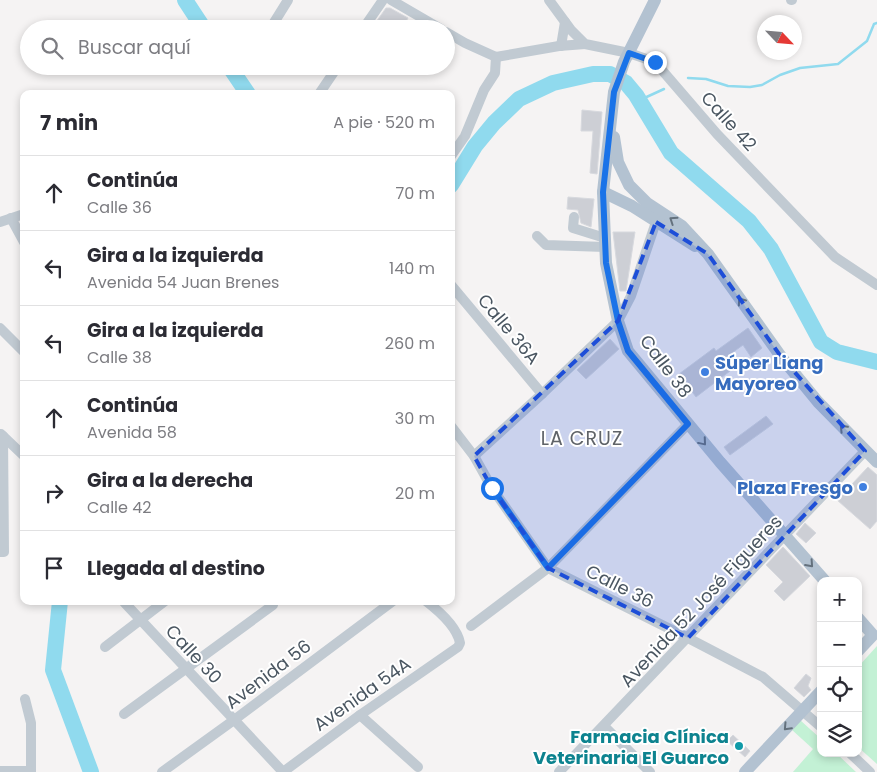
<!DOCTYPE html>
<html lang="es">
<head>
<meta charset="utf-8">
<style>
	body { margin:0; font-family:Poppins,sans-serif; background:#f2f2f3; color:#2b2b33 }
	.controls { position:absolute; right:15px; bottom:15px; display:grid; overflow:hidden; border-radius:10px; box-shadow:0 2px 8px #0003 }
	.controls button { width:45px; height:45px; display:grid; place-items:center; padding:0; border:0; border-bottom:1px solid #e1e1e2; background:#fff; color:#2b2b33; font:25px sans-serif }
	.compass { position:absolute; left:757px; top:15px; width:45px; height:45px; border-radius:50%; background:#fff; box-shadow:0 2px 8px #0003; rotate:116deg }
	.stop { position:absolute; width:15px; height:15px; margin:-11px; border:4px solid #1a73e8; border-radius:50%; background:#fff }
	.stop.end { background:#1a73e8; border-color:#fff; box-shadow:0 1px 5px #0008 }
	.list { margin:0; padding:0; list-style:none }
	h2 { display:flex; justify-content:space-between; align-items:center; height:65px; margin:0; padding:0 20px; font-size:21px }
	h2 small { font-size:16px; font-weight:400; color:#7c7c81 }
	.list li { display:grid; grid-template-columns:32px 1fr auto; gap:15px; align-items:center; box-sizing:border-box; height:75px; padding:0 20px; border-top:1px solid #e1e1e2 }
	.list b { display:block; font-size:19px; white-space:nowrap }
	.list p { margin:0; font-size:16px; white-space:nowrap; color:#7c7c81 }
	.list em { font-size:16px; font-style:normal; color:#7c7c81 }
	.icon { flex:none; width:28px; height:28px; fill:none; stroke:currentColor; stroke-width:2; stroke-linecap:round; stroke-linejoin:round }
	.map { position:relative; flex:none; width:877px; height:772px; overflow:hidden }
	.search { position:absolute; background:#fff; box-shadow:0 2px 8px #0003; left:20px; top:20px; width:435px; height:55px; display:flex; align-items:center; gap:12px; box-sizing:border-box; padding:0 18px; border-radius:28px; color:#7c7c81; font-size:19px }
	.panel { position:absolute; background:#fff; box-shadow:0 2px 8px #0003; left:20px; top:90px; width:435px; height:515px; border-radius:10px }
	.map>svg:first-child { display:block }
</style>
</head>
<body>
<div class="map">
<svg width="877" height="772" viewBox="0 0 877 772">
	<rect width="100%" height="100%" fill="#f5f3f3"/>
	<g fill="#c3f1d5">
		<path d="M 877,646 L 877,764 L 858,747 L 858,667 Z"/>
		<path d="M 800,720 L 821,739 L 821,753 L 836,753 L 856,772 L 793,772 L 813,749 L 791,729 Z"/>
	</g>
	<g fill="none" stroke-linecap="round" stroke-linejoin="round">
		<g stroke="#90daee" stroke-width="2.5">
			<path d="M 688,78 L 706,79 L 728,86 L 750,87 L 762,85 L 780,75 L 800,68 L 838,64 L 867,41 L 874,24 L 877,23"/>
			<path d="M 640,100 L 664,89"/>
		</g>
		<g stroke="#90daee" stroke-width="16">
			<path d="M 185,0 L 204,29"/>
			<path d="M 229,66 L 248,94"/>
			<path d="M 451,185 L 475,146 L 494,123 L 519,99 L 553,83 L 593,74 L 610,74 L 626,83 L 636,95 L 671,153 L 749,221 L 771,249 L 821,342 L 837,352 L 877,362"/>
			<path d="M 60,601 L 53,670 L 91,772"/>
		</g>
	</g>
	<g fill="#cdcfd5" stroke="#d7d9de">
		<path d="M 386,8 L 390,8 L 408,18 L 402,29 L 381,29 L 374,25 Z"/>
		<path d="M 582,110 L 602,112 L 597,174 L 590,173 L 593,131 L 581,131 Z"/>
		<path d="M 568,197 L 594,199 L 591,227 L 581,223 L 578,210 L 567,209 Z"/>
		<path d="M 613,232 L 635,232 L 626,291 L 620,291 Z"/>
		<path d="M 748,328 L 762,348 L 751,357 L 743,345 L 722,360 L 730,371 L 696,397 L 679,374 L 714,348 L 716,351 Z"/>
		<path d="M 610,339 L 619,349 L 586,379 L 577,370 Z"/>
		<path d="M 766,416 L 773,424 L 730,455 L 724,447 Z"/>
		<path d="M 868,467 L 877,475 L 877,521 L 870,529 L 837,500 Z"/>
		<path d="M 805,523 L 816,533 L 806,543 L 796,534 Z"/>
		<path d="M 783,547 L 810,576 L 784,601 L 774,591 L 783,582 L 766,565 Z"/>
		<path d="M 806,674 L 811,678 L 808,686 L 811,690 L 804,697 L 794,688 Z"/>
		<path d="M 733,735 L 750,751 L 745,757 L 727,741 Z"/>
	</g>
	<g fill="none" stroke-linecap="round" stroke-linejoin="round">
		<g stroke="#c1cad2" stroke-width="10">
			<path d="M 391,0 L 441,29"/>
			<path d="M 549,0 L 571,30 L 585,44 L 629,53 L 655,62 L 717,134 L 835,257 L 877,285"/>
			<path d="M 791,0 L 792,0"/>
			<path d="M 270,29 L 288,0"/>
			<path d="M 363,29 L 383,0"/>
			<path d="M 446,32 L 465,43 L 496,57 L 559,46 L 585,44"/>
			<path d="M 561,46 L 565,22"/>
			<path d="M 319,94 L 338,66"/>
			<path d="M 451,156 L 465,136 L 484,90 L 495,73 L 496,57"/>
			<path d="M 574,217 L 573,228 L 605,238"/>
			<path d="M 11,218 L 24,242"/>
			<path d="M 0,222 L 24,214"/>
			<path d="M 537,236 L 546,245 L 605,247"/>
			<path d="M 451,285 L 542,394"/>
			<path d="M 0,328 L 24,352"/>
			<path d="M 451,426 L 474,456 L 492,488 L 548,568 L 688,638 L 763,677 L 821,727"/>
			<path d="M 1,434 L 24,456"/>
			<path d="M 474,456 L 542,394 L 618,321 L 631,296 L 656,222"/>
			<path d="M 0,552 L 4,552 L 3,436"/>
			<path d="M 123,601 L 283,772"/>
			<path d="M 471,626 L 548,568 L 688,424"/>
			<path d="M 105,647 L 165,601"/>
			<path d="M 25,699 L 31,723 L 31,772"/>
			<path d="M 124,714 L 273,605"/>
			<path d="M 360,715 L 418,767"/>
			<path d="M 604,726 L 650,772"/>
			<path d="M 850,753 L 870,772"/>
			<path d="M 0,771 L 31,771"/>
			<path d="M 162,772 L 234,720 L 393,601"/>
			<path d="M 283,772 L 360,715 L 458,647 L 460,643 C 457,627 439,611 426,601"/>
			<path d="M 559,772 L 865,451"/>
		</g>
		<g stroke="#b3c2d1" stroke-width="12">
			<path d="M 655,0 L 624,62 L 614,92 L 603,192 L 606,263 L 618,321 L 628,351 L 720,462 L 825,581"/>
			<path d="M 614,137 L 618,162 L 629,185 L 647,203 L 682,226 L 708,254 L 782,358 L 818,402 L 877,462"/>
			<path d="M 603,192 L 632,206 L 695,246"/>
			<path d="M 858,618 L 873,635 L 858,651"/>
			<path d="M 745,772 L 821,691"/>
		</g>
	</g>
	<defs><path id="oneway-chevron" d="M-2-3.5L2.5 0L-2 3.5" fill="none" stroke-width="1.6" stroke-linecap="round" stroke-linejoin="round" transform="scale(1.25)"/></defs>
	<g stroke="#64717d">
		<use href="#oneway-chevron" transform="translate(673 220) rotate(-146)"/>
		<use href="#oneway-chevron" transform="translate(741 301) rotate(-125)"/>
		<use href="#oneway-chevron" transform="translate(843 428) rotate(-134)"/>
		<use href="#oneway-chevron" transform="translate(703 442) rotate(50)"/>
		<use href="#oneway-chevron" transform="translate(810 564) rotate(48)"/>
		<use href="#oneway-chevron" transform="translate(787 727) rotate(133)"/>
	</g>
	<g fill="none" stroke-linecap="round" stroke-linejoin="round">
		<path stroke="#1a73e8" stroke-width="6" d="M 492,488 L 548,568 L 688,424 L 628,351 L 618,321 L 606,263 L 603,192 L 614,92 L 629,53 L 655,62"/>
	</g>
	<path fill="#1d4ed8" fill-opacity="0.2" stroke="#1d4ed8" stroke-width="4" stroke-dasharray="10 6" stroke-linejoin="round" d="M 656,222 L 708,254 L 782,358 L 865,451 L 688,638 L 548,568 L 492,488 L 474,456 L 618,321 Z"/>
	<g fill="#3f7fe0" stroke="#fff" stroke-width="2">
		<circle cx="705" cy="372" r="5"/>
		<circle cx="863" cy="487" r="5"/>
	</g>
	<circle fill="#0f9aa8" stroke="#fff" stroke-width="2" cx="739" cy="746" r="5"/>
	<g text-anchor="middle" dominant-baseline="central" stroke-width="4" stroke-linejoin="round" paint-order="stroke">
		<g font-size="18" fill="#4a5661" stroke="#fff">
			<text transform="translate(729 121) rotate(48)">Calle 42</text>
			<text transform="translate(509 329) rotate(50)">Calle 36A</text>
			<text transform="translate(666 366) rotate(53)">Calle 38</text>
			<text transform="translate(620 586) rotate(27)">Calle 36</text>
			<text transform="translate(701 601) rotate(-47)">Avenida 52 José Figueres</text>
			<text transform="translate(194 654) rotate(47)">Calle 30</text>
			<text transform="translate(268 674) rotate(-37)">Avenida 56</text>
			<text transform="translate(362 694) rotate(-35)">Avenida 54A</text>
		</g>
		<g font-size="18" font-weight="bold" fill="#366cbe" stroke="#fff" text-anchor="start">
			<text x="715" y="362">Súper Liang<tspan x="715" dy="21">Mayoreo</tspan></text>
			<text x="853" y="487" text-anchor="end">Plaza Fresgo</text>
		</g>
		<g font-size="18" font-weight="bold" fill="#0d838f" stroke="#fff" text-anchor="end">
			<text x="729" y="736">Farmacia Clínica<tspan x="729" dy="21">Veterinaria El Guarco</tspan></text>
		</g>
		<g font-size="19" letter-spacing="1" fill="#5f6368" stroke="#fff">
			<text x="582" y="438">LA CRUZ</text>
		</g>
	</g>
</svg>
<div class="controls">
<button>+</button>
<button>−</button>
<button><svg class="icon" aria-label="locate" viewBox="0 0 24 24"><circle cx="12" cy="12" r="6"/><path d="M12 2v4M12 18v4M2 12h4M18 12h4"/></svg></button>
<button><svg class="icon" aria-label="layers" viewBox="0 0 24 24"><path d="M12 4l9 5-9 5-9-5zM3 14l9 5 9-5"/></svg></button>
</div>
<svg class="compass" viewBox="-18 -18 36 36"><path d="M0-13l5 13h-10z" fill="#e53935"/><path d="M0 13l5-13h-10z" fill="#7c7c81"/></svg>
<div class="stop" style="left:492px;top:488px"></div>
<div class="stop end" style="left:655px;top:62px"></div>
<div class="search"><svg class="icon" aria-label="search" viewBox="0 0 24 24"><circle cx="10" cy="10" r="6"/><path d="M15 15l6 6"/></svg>Buscar aquí</div>
<section class="panel">
<h2>7 min<small>A pie · 520 m</small></h2>
<ul class="list">
<li><svg class="icon" aria-label="ahead" viewBox="0 0 24 24"><path d="M12 20V5M6 11l6-6 6 6"/></svg><div><b>Continúa</b><p>Calle 36</p></div><em>70 m</em></li>
<li><svg class="icon" aria-label="left" viewBox="0 0 24 24"><path d="M17 20v-9H6M10 6l-5 5 5 5"/></svg><div><b>Gira a la izquierda</b><p>Avenida 54 Juan Brenes</p></div><em>140 m</em></li>
<li><svg class="icon" aria-label="left" viewBox="0 0 24 24"><path d="M17 20v-9H6M10 6l-5 5 5 5"/></svg><div><b>Gira a la izquierda</b><p>Calle 38</p></div><em>260 m</em></li>
<li><svg class="icon" aria-label="ahead" viewBox="0 0 24 24"><path d="M12 20V5M6 11l6-6 6 6"/></svg><div><b>Continúa</b><p>Avenida 58</p></div><em>30 m</em></li>
<li><svg class="icon" aria-label="right" viewBox="0 0 24 24"><path d="M7 20v-9h11M14 6l5 5-5 5"/></svg><div><b>Gira a la derecha</b><p>Calle 42</p></div><em>20 m</em></li>
<li><svg class="icon" aria-label="arrive" viewBox="0 0 24 24"><path d="M6 21V4h12l-3 4 3 4H6"/></svg><div><b>Llegada al destino</b></div></li>
</ul>
</section>
</div>
</body>
</html>
